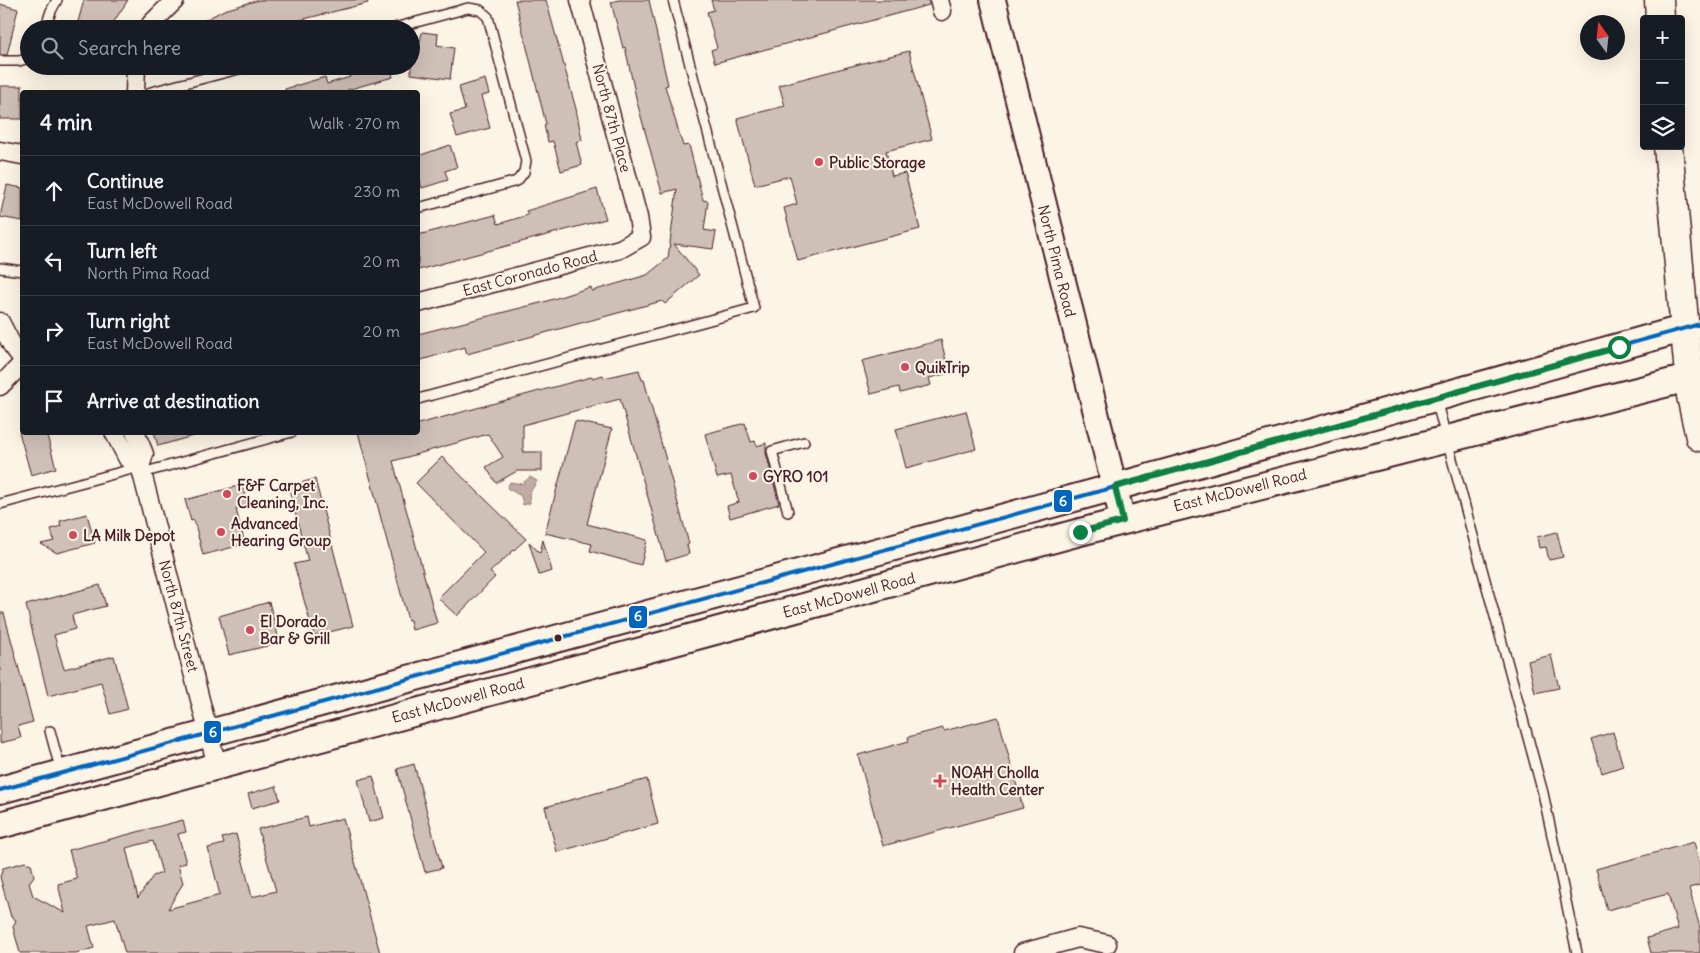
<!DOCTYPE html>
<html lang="en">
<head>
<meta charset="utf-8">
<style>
	body { margin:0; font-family:Delius,sans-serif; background:#20242c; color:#f1f3f6 }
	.controls { position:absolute; right:15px; top:15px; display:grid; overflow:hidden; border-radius:5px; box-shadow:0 5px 20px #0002 }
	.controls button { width:45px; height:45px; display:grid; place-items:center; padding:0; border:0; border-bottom:1px solid #363941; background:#171b24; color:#f1f3f6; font:25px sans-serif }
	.compass { position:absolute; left:1580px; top:15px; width:45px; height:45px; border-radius:50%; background:#171b24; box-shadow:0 5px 20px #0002; rotate:345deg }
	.stop { position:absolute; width:15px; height:15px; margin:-11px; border:4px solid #0b8043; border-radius:50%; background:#fff }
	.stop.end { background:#0b8043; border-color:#fff; box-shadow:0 1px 5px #0008 }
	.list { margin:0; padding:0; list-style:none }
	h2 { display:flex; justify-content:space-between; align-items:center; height:65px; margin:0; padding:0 20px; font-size:21px }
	h2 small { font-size:16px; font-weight:400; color:#9ea1a6 }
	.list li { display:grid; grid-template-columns:32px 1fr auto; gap:15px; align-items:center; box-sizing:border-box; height:70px; padding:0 20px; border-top:1px solid #363941 }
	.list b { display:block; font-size:19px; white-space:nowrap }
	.list p { margin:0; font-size:16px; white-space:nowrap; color:#9ea1a6 }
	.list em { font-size:16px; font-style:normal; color:#9ea1a6 }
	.icon { flex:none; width:28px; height:28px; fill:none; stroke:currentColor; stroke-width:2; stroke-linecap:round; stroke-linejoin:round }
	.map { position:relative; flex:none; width:1700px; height:953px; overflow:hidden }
	.search { position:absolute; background:#171b24; box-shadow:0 5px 20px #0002; left:20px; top:20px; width:400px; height:55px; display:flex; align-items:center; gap:12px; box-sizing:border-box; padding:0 18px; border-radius:28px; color:#9ea1a6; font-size:19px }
	.panel { position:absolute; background:#171b24; box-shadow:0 5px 20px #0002; left:20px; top:90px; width:400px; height:345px; border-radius:5px }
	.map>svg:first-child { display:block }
</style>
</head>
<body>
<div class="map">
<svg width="1700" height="953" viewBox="0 0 1700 953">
	<rect width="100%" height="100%" fill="#fcf5e5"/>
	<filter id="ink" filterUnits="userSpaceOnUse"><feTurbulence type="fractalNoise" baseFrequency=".02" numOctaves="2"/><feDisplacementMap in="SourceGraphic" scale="10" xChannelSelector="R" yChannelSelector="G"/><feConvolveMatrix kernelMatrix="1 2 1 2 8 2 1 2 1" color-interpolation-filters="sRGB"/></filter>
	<g filter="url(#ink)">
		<path fill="#c0aca5" stroke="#917474" d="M 530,477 L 537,481 L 529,494 L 530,503 L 523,505 L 521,496 L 507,488 L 510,482 L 522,484 Z"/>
		<g fill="#cfc0b7" stroke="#4a1f2b" fill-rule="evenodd">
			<path d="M 84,0 L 128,0 L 109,29 L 76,29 Z"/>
			<path d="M 259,0 L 367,0 L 368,3 L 264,29 L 188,29 L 224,10 Z"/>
			<path d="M 515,0 L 546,0 L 576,109 L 582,140 L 576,142 L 582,165 L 561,171 L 553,141 L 548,142 L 544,125 L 546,124 Z"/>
			<path d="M 619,0 L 649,0 L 668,85 L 665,86 L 683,146 L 689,145 L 703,200 L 708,201 L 704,230 L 716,232 L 713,249 L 674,244 L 699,275 L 665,304 L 662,301 L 467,354 L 465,347 L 418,361 L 418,334 L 544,302 L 591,287 L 592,291 L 647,275 L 668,258 L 677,189 L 662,193 L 637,102 L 625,47 L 623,48 L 611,2 Z"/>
			<path d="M 711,0 L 929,0 L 929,5 L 715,63 L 711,50 L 717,48 L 707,12 L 714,10 Z"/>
			<path d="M 0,4 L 18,9 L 7,55 L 0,55 Z"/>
			<path d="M 422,32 L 438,34 L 437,45 L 454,48 L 450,79 L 411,74 L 411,40 L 420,41 Z"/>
			<path d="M 909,51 L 932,139 L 886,151 L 892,176 L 905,173 L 920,229 L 798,261 L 784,208 L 797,204 L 790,176 L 755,185 L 737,118 L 785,106 L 779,85 Z"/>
			<path d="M 347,66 L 390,66 L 393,77 L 347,90 L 348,92 L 285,92 L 285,89 L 325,77 L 327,84 L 350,77 Z"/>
			<path d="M 485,79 L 489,94 L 481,96 L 490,128 L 457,137 L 450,114 L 465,110 L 459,87 Z"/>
			<rect x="0" y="86" width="22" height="33"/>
			<path d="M 450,145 L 457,167 L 445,171 L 448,180 L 422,188 L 418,173 L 418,156 Z"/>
			<path d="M 7,185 L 22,188 L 22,221 L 0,217 Z"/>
			<path d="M 597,189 L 606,219 L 418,270 L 418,235 L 495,215 L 498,224 L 528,215 L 526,211 Z"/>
			<path d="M 941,340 L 949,373 L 929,378 L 931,385 L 900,393 L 899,387 L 871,394 L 862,361 Z"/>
			<path d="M 639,370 L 642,380 L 644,380 L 689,544 L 687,545 L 689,554 L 666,561 L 620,399 L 578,410 L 523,425 L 523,452 L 542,452 L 542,471 L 517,471 L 496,483 L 486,467 L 503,457 L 488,434 L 393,461 L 437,623 L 412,630 L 410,620 L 408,620 L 358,432 L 418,432 L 418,424 L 591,377 L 592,378 L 603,375 L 604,378 Z"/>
			<path d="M 966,411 L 976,449 L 906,468 L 896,429 Z"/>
			<path d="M 575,421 L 612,429 L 587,524 L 647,540 L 641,565 L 590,551 L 592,544 L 545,533 Z"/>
			<path d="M 745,423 L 751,442 L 755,441 L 757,446 L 766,443 L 766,453 L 779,504 L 730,518 L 727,506 L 739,502 L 731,475 L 717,478 L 705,434 Z"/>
			<path d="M 19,432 L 46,432 L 56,468 L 31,475 Z"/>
			<path d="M 154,432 L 193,432 L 193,436 L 158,446 Z"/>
			<path d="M 442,457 L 526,539 L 490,572 L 495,577 L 457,616 L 438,598 L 484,552 L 416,483 Z"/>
			<path d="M 315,479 L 353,626 L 314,636 L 294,564 L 308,561 L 288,486 Z"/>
			<path d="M 242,485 L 247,505 L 236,509 L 245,544 L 203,555 L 194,520 L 191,521 L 185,500 Z"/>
			<path d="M 87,514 L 95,543 L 57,553 L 41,544 L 54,541 L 51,529 L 61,526 L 60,521 Z"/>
			<path d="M 1557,532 L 1563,557 L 1549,560 L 1546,547 L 1539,548 L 1537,537 Z"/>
			<path d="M 543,540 L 552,571 L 539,575 L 529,542 L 540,553 Z"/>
			<path d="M 100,585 L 106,606 L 72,615 L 75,629 L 54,635 L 64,669 L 114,656 L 128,709 L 110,714 L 101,682 L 48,696 L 26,605 Z"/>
			<path d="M 269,602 L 280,643 L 229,655 L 219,616 Z"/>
			<path d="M 0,613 L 4,613 L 33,722 L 18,726 L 21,738 L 0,743 Z"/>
			<path d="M 1551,655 L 1559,688 L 1535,693 L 1528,661 Z"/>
			<path d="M 998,717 L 1023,808 L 883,846 L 858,755 L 909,741 L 908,737 L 943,728 L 944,731 Z"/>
			<path d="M 1613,732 L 1623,766 L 1602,773 L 1591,739 Z"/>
			<path d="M 414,764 L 442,868 L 425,872 L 397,769 Z"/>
			<path d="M 373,776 L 384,818 L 369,822 L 358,780 Z"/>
			<path d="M 647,779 L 658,824 L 557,852 L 545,807 Z"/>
			<path d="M 276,786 L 280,800 L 252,808 L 248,794 Z"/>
			<path d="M 307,817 L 309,827 L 343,818 L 380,953 L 125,953 L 115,919 L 88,926 L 94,948 L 76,953 L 20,953 L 13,927 L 16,920 L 11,917 L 0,877 L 3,868 L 25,862 L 31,864 L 34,876 L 29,883 L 33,896 L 65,913 L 58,884 L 77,879 L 69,850 L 183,820 L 186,832 L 178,834 L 186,863 L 178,865 L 183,883 L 168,909 L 220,895 L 208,848 L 224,844 L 222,838 L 236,834 L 252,897 L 276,891 L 258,829 ZM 153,841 L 162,873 L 153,876 L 138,898 L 126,848 Z"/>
			<path d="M 1694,842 L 1700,864 L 1700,885 L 1689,888 L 1700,928 L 1700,953 L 1651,953 L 1647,938 L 1678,929 L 1668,894 L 1607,910 L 1596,869 Z"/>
		</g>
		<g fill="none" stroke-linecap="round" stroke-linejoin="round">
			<g stroke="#4a1f2b" stroke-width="12">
				<g id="lane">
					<path d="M 45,29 L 51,11 L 57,0"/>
					<path d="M 391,29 L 468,8 L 480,10 L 488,17 L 526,161 L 524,172 L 517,181 L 418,208"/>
					<path d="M 0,61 L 19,61 L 29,58"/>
					<path d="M 151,92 L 250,66"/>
					<path d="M 0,268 L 22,271"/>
					<path d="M 418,399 L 754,308 L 673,0"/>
					<path d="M 1436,400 L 1543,793 L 1577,953"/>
					<path d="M 142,473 L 292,432"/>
					<path d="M 0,504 L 140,467"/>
					<path d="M 788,512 L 772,451 L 804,442"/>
					<path d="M 50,731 L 61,772"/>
				</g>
			</g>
			<g stroke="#4a1f2b" stroke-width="21">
				<g id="street">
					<path d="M 939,0 L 942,11"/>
					<path d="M 149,29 L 151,24 L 175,0"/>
					<path d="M 135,92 L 136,66"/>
					<path d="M 0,151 L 22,155"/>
					<path d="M 418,303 L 620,249 L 641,237 L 638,217 L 580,0"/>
					<path d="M 0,322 L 12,345 L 22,358"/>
					<path d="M 0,386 L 22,364"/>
					<path d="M 114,432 L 128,459 L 140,467"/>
					<path d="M 135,432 L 144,454 L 140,467 L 142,473 L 217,766"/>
					<path d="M 1023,953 L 1078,938 L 1107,944"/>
				</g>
			</g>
			<g stroke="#4a1f2b" stroke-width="28">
				<path id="secondary" d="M 993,0 L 1123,521"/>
			</g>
			<g stroke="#4a1f2b" stroke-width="30">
				<g id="primary">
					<path d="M 0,790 L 1115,487 L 1686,328"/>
					<path d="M 0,825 L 1080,532 L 1700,375"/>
				</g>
			</g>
			<g stroke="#4a1f2b" stroke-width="31">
				<g id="highway">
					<path d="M 1659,0 L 1660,19"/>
					<path d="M 1668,146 L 1691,396 L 1700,437"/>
				</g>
			</g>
			<use href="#lane" stroke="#fcf5e5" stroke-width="9"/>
			<use href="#street" stroke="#fcf5e5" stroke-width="18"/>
			<use href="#secondary" stroke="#fcf5e5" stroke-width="24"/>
			<use href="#primary" stroke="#fcf5e5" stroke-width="26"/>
			<use href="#highway" stroke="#fcf5e5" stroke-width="28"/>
			<g stroke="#fcf5e5" stroke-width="8">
				<path id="bus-1" d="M 0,790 L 1115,487 L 1700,324"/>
			</g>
			<use href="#bus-1" stroke="#0065bd" stroke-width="4"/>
		</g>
	</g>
	<g fill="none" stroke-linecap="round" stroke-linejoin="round" filter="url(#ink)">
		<path stroke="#0b8043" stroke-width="6" d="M 1080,532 L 1123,521 L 1115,487 L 1619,347"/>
	</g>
	<g fill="#d1495b" stroke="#fcf5e5" stroke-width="2">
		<circle cx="819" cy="162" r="5"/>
		<circle cx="905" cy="367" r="5"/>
		<circle cx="753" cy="476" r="5"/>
		<circle cx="227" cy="494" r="5"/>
		<circle cx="221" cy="532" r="5"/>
		<circle cx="73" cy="535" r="5"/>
		<circle cx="250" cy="630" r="5"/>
		<path d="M937.5 773.5h5v5h5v5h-5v5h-5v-5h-5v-5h5z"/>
	</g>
	<circle fill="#4a1f2b" stroke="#fcf5e5" stroke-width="2" cx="558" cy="638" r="4.5"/>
	<g text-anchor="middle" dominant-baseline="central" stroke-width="4" stroke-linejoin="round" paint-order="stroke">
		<g font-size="15" fill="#4a1f2b" stroke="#fcf5e5">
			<text transform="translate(612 118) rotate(75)">North 87th Place</text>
			<text transform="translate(1057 261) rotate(76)">North Pima Road</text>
			<text transform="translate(530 273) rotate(-15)">East Coronado Road</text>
			<text transform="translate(1240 490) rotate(-14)">East McDowell Road</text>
			<text transform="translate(849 595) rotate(-15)">East McDowell Road</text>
			<text transform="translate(179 616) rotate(75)">North 87th Street</text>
			<text transform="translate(458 700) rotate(-15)">East McDowell Road</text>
		</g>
		<g font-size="15" font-weight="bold" fill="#4a1f2b" stroke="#fcf5e5" text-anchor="start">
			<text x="829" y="162">Public Storage</text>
			<text x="915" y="367">QuikTrip</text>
			<text x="763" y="476">GYRO 101</text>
			<text x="237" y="485">F&amp;F Carpet<tspan x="237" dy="17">Cleaning, Inc.</tspan></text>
			<text x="231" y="523">Advanced<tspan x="231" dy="17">Hearing Group</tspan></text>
			<text x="83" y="535">LA Milk Depot</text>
			<text x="260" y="621">El Dorado<tspan x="260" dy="17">Bar &amp; Grill</tspan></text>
			<text x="951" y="772">NOAH Cholla<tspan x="951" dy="17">Health Center</tspan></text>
		</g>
	</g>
	<g stroke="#fcf5e5" stroke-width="2">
		<rect x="1053" y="489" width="20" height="24" rx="5" fill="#0065bd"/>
		<rect x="628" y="605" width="20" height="24" rx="5" fill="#0065bd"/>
		<rect x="203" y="720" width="19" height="24" rx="5" fill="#0065bd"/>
	</g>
	<g font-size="14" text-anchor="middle" font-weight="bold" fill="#fff">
		<text x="1063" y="506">6</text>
		<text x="638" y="621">6</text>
		<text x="213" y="737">6</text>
	</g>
</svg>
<div class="controls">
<button>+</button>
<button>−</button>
<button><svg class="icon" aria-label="layers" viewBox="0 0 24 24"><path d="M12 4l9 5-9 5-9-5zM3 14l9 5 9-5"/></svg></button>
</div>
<svg class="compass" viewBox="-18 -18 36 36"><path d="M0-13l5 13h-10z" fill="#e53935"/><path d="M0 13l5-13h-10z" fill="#9ea1a6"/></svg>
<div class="stop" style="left:1619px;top:347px"></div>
<div class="stop end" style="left:1080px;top:532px"></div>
<div class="search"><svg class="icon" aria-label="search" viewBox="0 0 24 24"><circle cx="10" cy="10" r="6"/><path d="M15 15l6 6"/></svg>Search here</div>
<section class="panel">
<h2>4 min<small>Walk · 270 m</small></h2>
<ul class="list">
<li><svg class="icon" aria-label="ahead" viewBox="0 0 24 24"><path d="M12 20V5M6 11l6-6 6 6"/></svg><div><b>Continue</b><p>East McDowell Road</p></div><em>230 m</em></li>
<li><svg class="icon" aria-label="left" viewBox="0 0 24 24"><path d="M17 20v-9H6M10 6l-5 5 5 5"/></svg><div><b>Turn left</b><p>North Pima Road</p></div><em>20 m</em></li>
<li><svg class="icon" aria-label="right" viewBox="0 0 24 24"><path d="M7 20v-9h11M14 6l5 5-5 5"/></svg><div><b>Turn right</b><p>East McDowell Road</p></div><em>20 m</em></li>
<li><svg class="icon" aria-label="arrive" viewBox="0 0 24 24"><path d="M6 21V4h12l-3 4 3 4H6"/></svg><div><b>Arrive at destination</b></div></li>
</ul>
</section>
</div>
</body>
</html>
